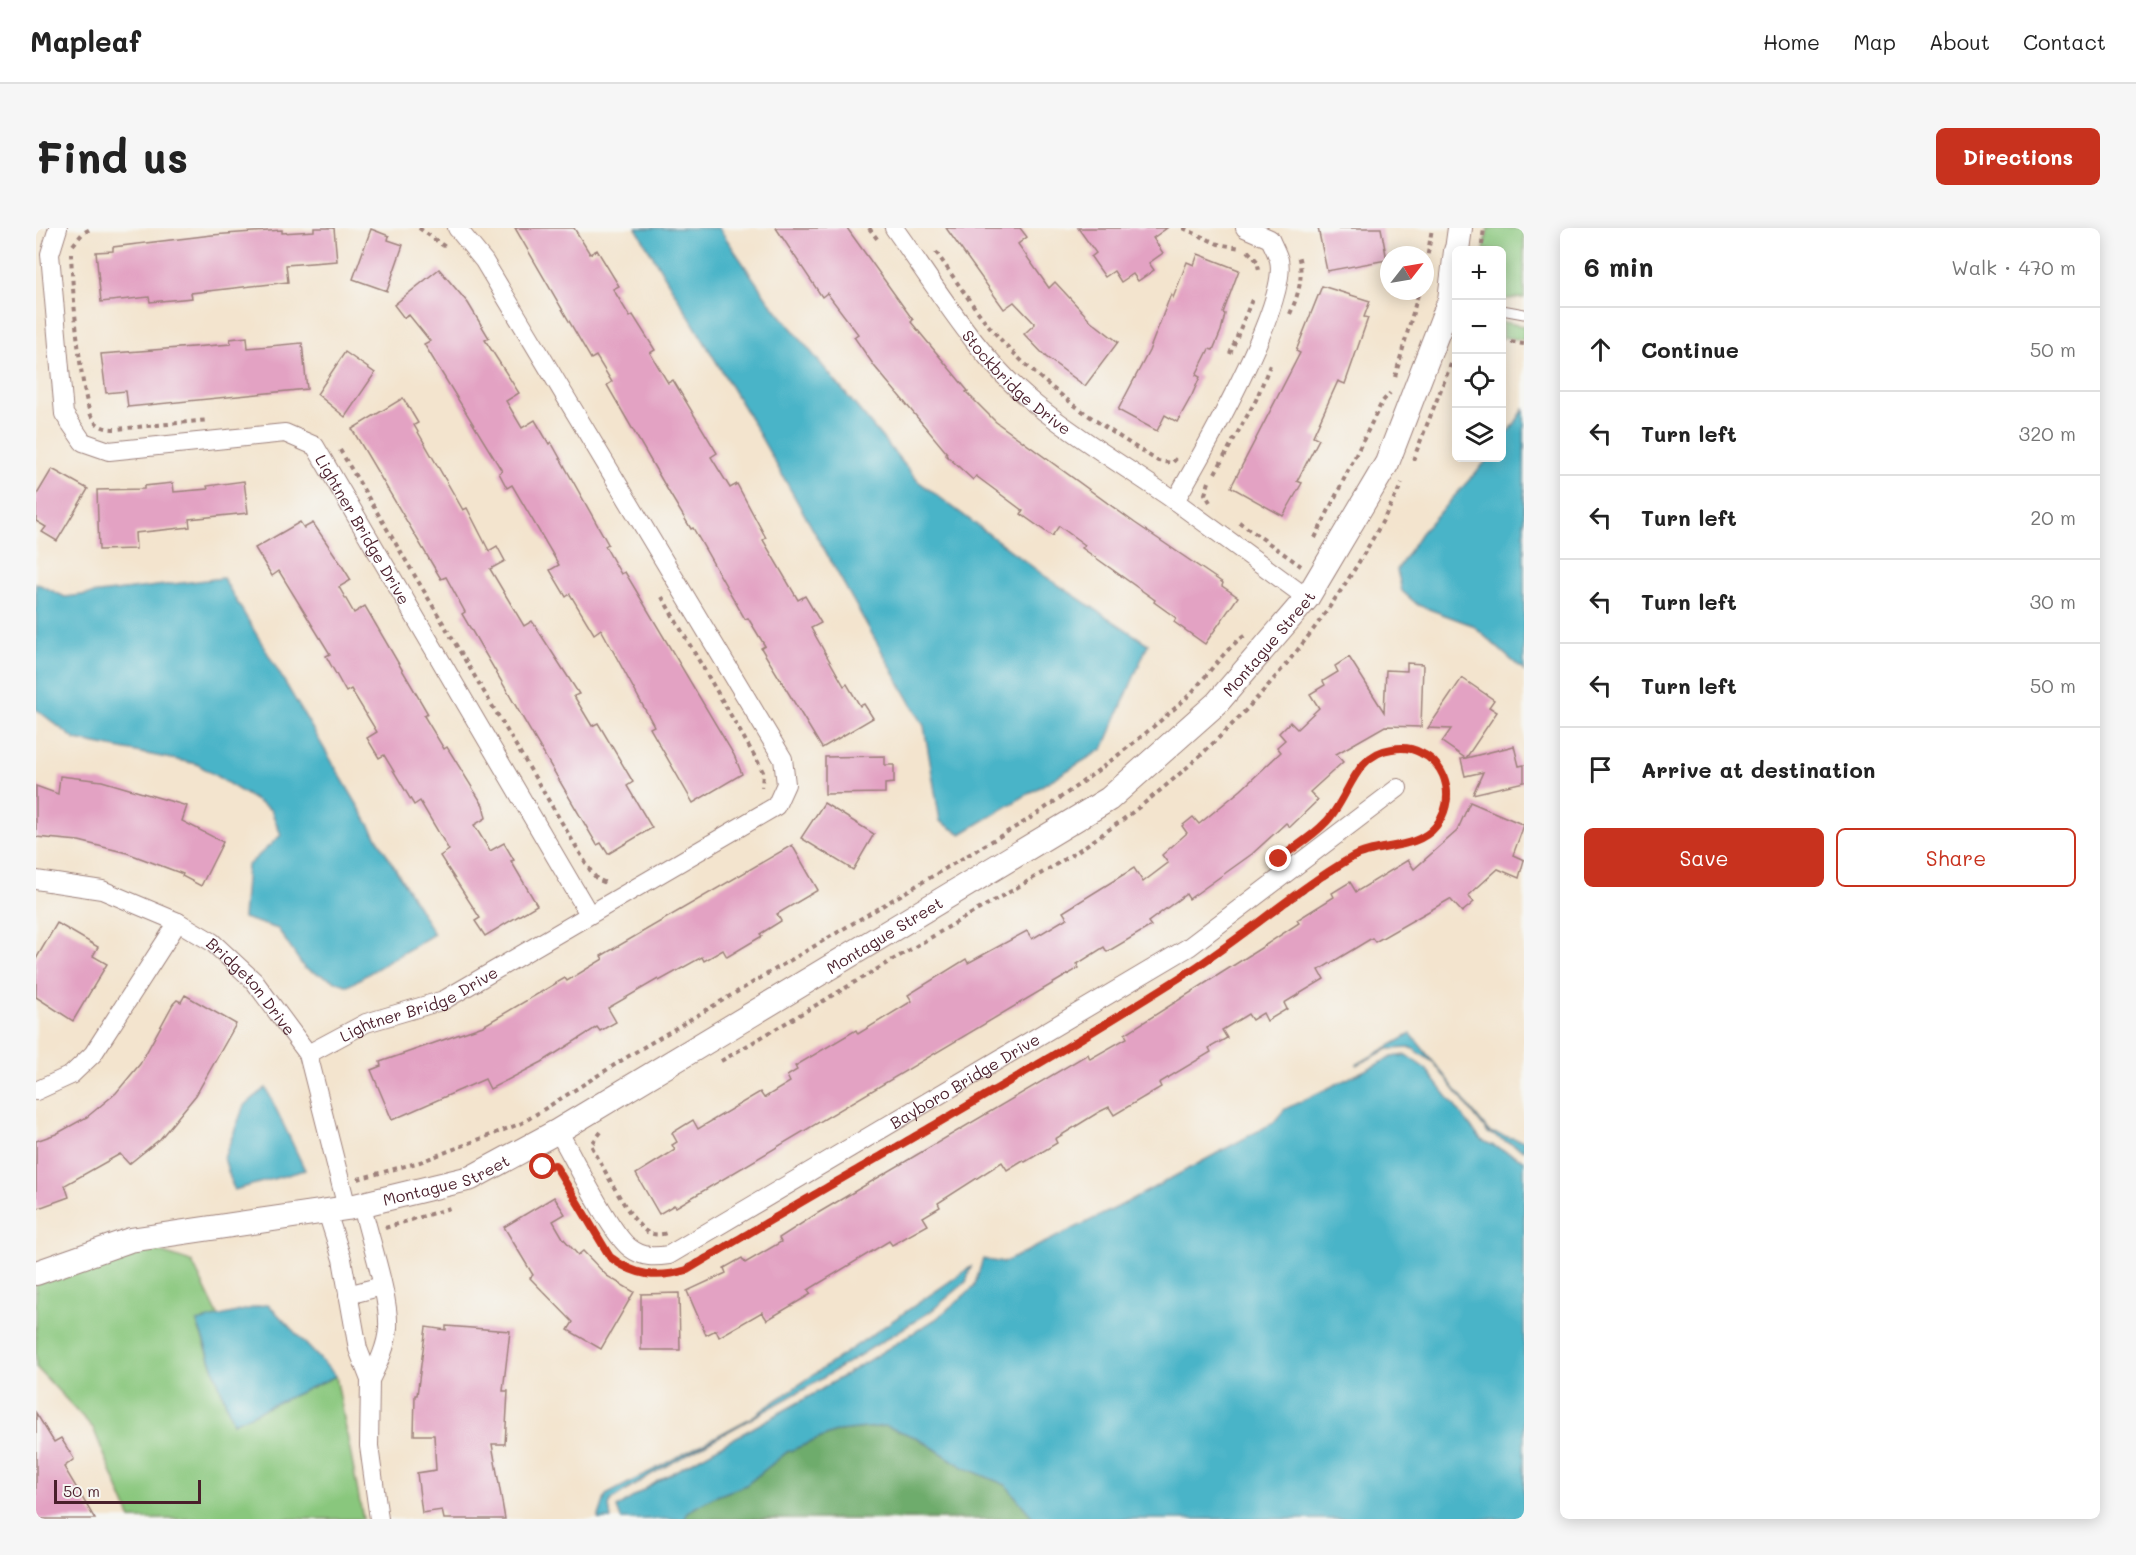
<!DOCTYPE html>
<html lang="en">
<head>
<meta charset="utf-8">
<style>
	body { margin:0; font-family:Mali,sans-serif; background:#f6f6f6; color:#222 }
	.controls { position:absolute; right:18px; top:18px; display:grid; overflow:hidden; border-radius:9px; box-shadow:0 3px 15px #0003 }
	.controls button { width:54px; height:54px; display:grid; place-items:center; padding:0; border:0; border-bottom:2px solid #e0e0e0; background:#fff; color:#222; font:30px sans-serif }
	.compass { position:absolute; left:1344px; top:18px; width:54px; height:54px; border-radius:50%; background:#fff; box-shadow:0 3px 15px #0003; rotate:59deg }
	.scale { position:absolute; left:18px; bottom:15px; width:147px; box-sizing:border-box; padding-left:6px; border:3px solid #4a1f2b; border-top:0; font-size:16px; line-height:21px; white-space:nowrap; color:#4a1f2b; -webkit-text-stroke:4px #f6f6f2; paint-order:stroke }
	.stop { position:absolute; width:18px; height:18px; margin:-14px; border:4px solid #c8321e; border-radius:50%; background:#fff }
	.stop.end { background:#c8321e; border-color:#fff; box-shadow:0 2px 6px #0008 }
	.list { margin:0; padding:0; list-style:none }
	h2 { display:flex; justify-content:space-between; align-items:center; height:78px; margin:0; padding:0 24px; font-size:26px }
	h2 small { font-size:20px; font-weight:400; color:#767676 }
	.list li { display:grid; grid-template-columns:39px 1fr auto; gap:18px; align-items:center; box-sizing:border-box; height:84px; padding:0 24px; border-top:2px solid #e0e0e0 }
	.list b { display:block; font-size:22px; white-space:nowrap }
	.list em { font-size:20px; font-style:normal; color:#767676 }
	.actions { display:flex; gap:12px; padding:18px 24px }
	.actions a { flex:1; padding:14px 0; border:2px solid #c8321e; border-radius:9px; text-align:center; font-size:21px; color:#c8321e }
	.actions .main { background:#c8321e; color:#fff }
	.icon { flex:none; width:33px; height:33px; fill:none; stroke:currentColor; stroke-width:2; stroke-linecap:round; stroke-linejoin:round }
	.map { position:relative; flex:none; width:1488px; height:1291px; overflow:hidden; border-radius:9px }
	header { display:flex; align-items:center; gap:36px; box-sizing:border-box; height:84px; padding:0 30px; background:#fff; border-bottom:2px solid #e0e0e0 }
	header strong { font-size:28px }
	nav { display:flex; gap:33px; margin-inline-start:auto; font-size:21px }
	.intro { display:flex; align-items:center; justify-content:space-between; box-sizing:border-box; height:144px; padding:0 36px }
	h1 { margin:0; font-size:42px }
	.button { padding:15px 27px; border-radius:9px; background:#c8321e; color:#fff; font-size:21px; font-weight:700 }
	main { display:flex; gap:36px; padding:0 36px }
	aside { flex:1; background:#fff; border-radius:9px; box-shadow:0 3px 15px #0003 }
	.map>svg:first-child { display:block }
</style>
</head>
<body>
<header>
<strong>Mapleaf</strong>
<nav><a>Home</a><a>Map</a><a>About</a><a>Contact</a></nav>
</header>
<div class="intro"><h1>Find us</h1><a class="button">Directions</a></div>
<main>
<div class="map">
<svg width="1488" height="1291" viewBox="0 0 1488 1291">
	<rect width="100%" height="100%" fill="#f6f6f2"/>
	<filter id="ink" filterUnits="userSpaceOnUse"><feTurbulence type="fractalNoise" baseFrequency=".0167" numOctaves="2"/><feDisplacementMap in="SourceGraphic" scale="12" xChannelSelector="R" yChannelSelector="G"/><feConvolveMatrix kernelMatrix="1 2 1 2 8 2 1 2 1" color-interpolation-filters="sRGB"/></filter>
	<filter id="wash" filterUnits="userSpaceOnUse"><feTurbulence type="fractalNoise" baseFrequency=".008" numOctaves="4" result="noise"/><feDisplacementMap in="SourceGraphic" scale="24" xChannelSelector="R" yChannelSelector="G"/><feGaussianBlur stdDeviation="1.35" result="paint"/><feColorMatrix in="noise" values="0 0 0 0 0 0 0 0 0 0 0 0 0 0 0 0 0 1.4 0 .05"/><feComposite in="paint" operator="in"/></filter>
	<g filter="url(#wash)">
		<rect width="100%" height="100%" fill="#f3e4ce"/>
		<g fill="#89c77d" stroke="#6a7354" stroke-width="1.5">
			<path d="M 1452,0 L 1488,0 L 1488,70 L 1466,71 L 1466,22 L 1448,22 Z"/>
			<path d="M 1466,94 L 1488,98 L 1488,112 L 1466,109 Z"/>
			<path d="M 111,1020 L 156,1034 L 183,1089 L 161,1095 L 197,1195 L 300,1148 L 327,1291 L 95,1291 L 57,1200 L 0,1139 L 0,1056 L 95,1022 Z"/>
		</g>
		<path fill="#6eac6c" stroke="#5c664c" stroke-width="1.5" d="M 850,1198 L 882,1210 L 927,1239 L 970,1257 L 998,1291 L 649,1291 L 651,1284 L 678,1269 L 710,1257 L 751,1224 L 802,1203 Z"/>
		<g fill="#4ab4c8" stroke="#4a6a7a" stroke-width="1.5">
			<path d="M 600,0 L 683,0 L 732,72 L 882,253 L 1010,349 L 1112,416 L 1067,521 L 925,606 L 904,593 L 888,498 L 714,190 Z"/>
			<path d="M 1488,181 L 1488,443 L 1436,397 L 1382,377 L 1366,363 L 1361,342 L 1385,305 L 1453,230 L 1466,230 L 1466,215 Z"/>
			<path d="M 187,350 L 398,706 L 312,758 L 268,740 L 242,701 L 207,690 L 211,638 L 245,607 L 235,582 L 161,536 L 40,512 L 0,481 L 0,355 L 29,369 Z"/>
			<path d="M 1375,806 L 1453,904 L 1488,913 L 1488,922 L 1452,905 L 1398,835 L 1376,820 L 1352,821 L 1320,837 Z"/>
			<path d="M 1370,827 L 1390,841 L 1445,912 L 1488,932 L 1488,1291 L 998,1291 L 970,1257 L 927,1239 L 882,1210 L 850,1198 L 802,1203 L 751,1224 L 710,1257 L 678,1269 L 651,1284 L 649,1291 L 585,1291 L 581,1280 L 618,1255 L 781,1164 L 900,1091 L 938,1059 L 947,1031 L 967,1035 L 1082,979 L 1237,895 L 1249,881 L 1356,829 Z"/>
			<path d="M 230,860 L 269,942 L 198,962 L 188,930 L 208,878 Z"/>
			<path d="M 935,1039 L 930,1054 L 894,1084 L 777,1156 L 614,1247 L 576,1272 L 573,1278 L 575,1291 L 562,1291 L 570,1267 L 713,1191 Z"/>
			<path d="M 232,1076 L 300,1148 L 197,1195 L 161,1094 Z"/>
		</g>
		<g id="blocks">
			<g fill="#e3a2c3">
				<path d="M 278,0 L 298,0 L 301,33 L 250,37 L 252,54 L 155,65 L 156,70 L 114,74 L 113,69 L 65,74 L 60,24 L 77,23 L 77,19 L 176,7 L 246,2 L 246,5 L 278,3 Z"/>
				<path d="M 479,0 L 538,0 L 554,26 L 561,22 L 583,58 L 577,61 L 594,89 L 597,87 L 619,122 L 614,125 L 632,155 L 637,152 L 681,225 L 675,229 L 694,260 L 701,256 L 730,310 L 727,312 L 762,372 L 769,368 L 785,395 L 775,400 L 808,458 L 811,456 L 824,478 L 828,476 L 837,490 L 786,520 L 725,420 L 729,418 L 712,390 L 709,391 L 657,300 L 655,301 L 634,266 L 571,157 L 576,154 L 560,128 L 555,131 Z"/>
				<path d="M 740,0 L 811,0 L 877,92 L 875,94 L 932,163 L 930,164 L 960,194 L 1099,295 L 1187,355 L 1186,358 L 1202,369 L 1169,416 L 1138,394 L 1140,390 L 1118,374 L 1119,372 L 1046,320 L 1049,317 L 1023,298 L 1016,308 L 985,286 L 987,283 L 940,248 L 937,252 L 910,227 L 911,225 L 839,139 L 818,109 L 822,106 L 791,65 L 786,69 Z"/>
				<path d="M 910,0 L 984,0 L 991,9 L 982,16 L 1013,60 L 1019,54 L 1055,93 L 1082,114 L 1049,158 L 1010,129 L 988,106 L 999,96 L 978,74 L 968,81 Z"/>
				<path d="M 1042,0 L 1131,0 L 1117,10 L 1127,25 L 1113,35 L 1118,42 L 1102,53 L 1097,46 L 1085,54 L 1078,43 L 1069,49 L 1055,29 L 1060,25 Z"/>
				<path d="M 1282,0 L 1345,0 L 1351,32 L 1291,43 Z"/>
				<path d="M 335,1 L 353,8 L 352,12 L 367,17 L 351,63 L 317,51 Z"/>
				<path d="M 1162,26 L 1203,42 L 1187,85 L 1189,86 L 1185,103 L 1177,122 L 1173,121 L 1160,147 L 1164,149 L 1156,167 L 1141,194 L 1129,187 L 1121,203 L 1082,182 L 1113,123 L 1135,66 L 1137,70 L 1151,34 L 1158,37 Z"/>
				<path d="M 403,41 L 432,75 L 453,110 L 449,112 L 483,165 L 470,173 L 486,200 L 499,192 L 513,216 L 515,214 L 572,316 L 569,318 L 585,346 L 589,344 L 698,527 L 706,546 L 657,575 L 614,500 L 618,498 L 565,401 L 558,406 L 534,366 L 530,369 L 514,342 L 523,337 L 476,257 L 471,260 L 463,245 L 466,243 L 388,116 L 394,113 L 373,87 L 368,90 L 358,77 Z"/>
				<path d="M 1286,58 L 1334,73 L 1328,89 L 1332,90 L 1309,156 L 1302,153 L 1277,208 L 1283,211 L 1261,253 L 1266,255 L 1247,288 L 1195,259 L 1264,125 L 1260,123 Z"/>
				<path d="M 211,109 L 212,120 L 266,115 L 271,161 L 92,179 L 90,163 L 70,165 L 65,126 L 195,116 L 194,111 Z"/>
				<path d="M 309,124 L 339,145 L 309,189 L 281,166 Z"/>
				<path d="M 367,170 L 382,195 L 378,197 L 427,282 L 431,280 L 453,323 L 461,318 L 469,333 L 454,341 L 488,398 L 496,393 L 543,466 L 538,468 L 556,498 L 562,495 L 597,554 L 591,558 L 616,600 L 572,626 L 565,615 L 561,617 L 426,386 L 429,384 L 410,349 L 405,351 L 316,201 Z"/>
				<path d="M 16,241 L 52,261 L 21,313 L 6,304 L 10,299 L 0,293 L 0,268 Z"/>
				<path d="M 208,253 L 212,285 L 153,291 L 154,299 L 99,305 L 100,321 L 63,322 L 61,262 L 108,261 L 108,258 L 137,255 L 138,264 L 172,261 L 171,258 Z"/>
				<path d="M 264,294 L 268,300 L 277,295 L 303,333 L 315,352 L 303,359 L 318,385 L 329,378 L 392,486 L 388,488 L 408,521 L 411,519 L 447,577 L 450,590 L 438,597 L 454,623 L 468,615 L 478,632 L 475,633 L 501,677 L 449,708 L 439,693 L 444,690 L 404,628 L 413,622 L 384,573 L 378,577 L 348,527 L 343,530 L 331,510 L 341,504 L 315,461 L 310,464 L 290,428 L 294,426 L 243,343 L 236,348 L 219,320 Z"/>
				<path d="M 1313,429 L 1348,484 L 1350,442 L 1371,443 L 1371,435 L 1387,436 L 1385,499 L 1349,498 L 1300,526 L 1307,534 L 1274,564 L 1282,572 L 1254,599 L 1250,595 L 1216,626 L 1153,671 L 1150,666 L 1112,694 L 1115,698 L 1071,724 L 1068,719 L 1041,736 L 1043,740 L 1026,750 L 640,979 L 638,977 L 623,986 L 600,946 L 639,922 L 636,917 L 641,914 L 636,905 L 657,892 L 662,901 L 724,864 L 728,870 L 754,854 L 751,848 L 761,842 L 759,838 L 820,802 L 822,806 L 876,773 L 872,767 L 930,731 L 932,735 L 991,703 L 996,711 L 1031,690 L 1027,684 L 1098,640 L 1107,654 L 1132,635 L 1126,627 L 1151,605 L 1146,598 L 1157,589 L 1163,596 L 1205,562 L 1245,524 L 1241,519 L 1249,512 L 1243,505 L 1254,494 L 1261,501 L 1283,480 L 1274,466 L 1289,457 L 1287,453 L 1302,444 L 1299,438 Z"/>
				<path d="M 1426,450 L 1458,472 L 1453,479 L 1461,484 L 1430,530 L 1478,518 L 1483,538 L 1488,537 L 1488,554 L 1437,566 L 1447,544 L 1429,548 L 1425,531 L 1429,530 L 1406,514 L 1415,501 L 1392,500 Z"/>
				<path d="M 849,528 L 849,537 L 858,537 L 858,555 L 849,556 L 849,565 L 789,566 L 789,529 Z"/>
				<path d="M 24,548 L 66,553 L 151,578 L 146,593 L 187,614 L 165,658 L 146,648 L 147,646 L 91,625 L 43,613 L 0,609 L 0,558 L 22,566 Z"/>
				<path d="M 1434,574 L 1488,597 L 1477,627 L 1488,632 L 1483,650 L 1462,641 L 1432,668 L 1438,674 L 1426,684 L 1414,671 L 1339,714 L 1336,710 L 1283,742 L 1288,751 L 1248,775 L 1251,781 L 1231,793 L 1227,785 L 1216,792 L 1212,786 L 1186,802 L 1191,810 L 1173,820 L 1175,824 L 1123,855 L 1125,859 L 1078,887 L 1073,879 L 1063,884 L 1019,911 L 1021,915 L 989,934 L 987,932 L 971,942 L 966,934 L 902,975 L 904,979 L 887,989 L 892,997 L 856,1017 L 853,1013 L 772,1062 L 775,1066 L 731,1092 L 726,1084 L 683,1109 L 680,1102 L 670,1107 L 651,1063 L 690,1045 L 688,1040 L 706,1030 L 709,1035 L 745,1014 L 743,1010 L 782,985 L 1052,826 L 1054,831 L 1091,810 L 1089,806 L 1225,720 L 1263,695 L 1261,692 L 1298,669 L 1296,665 L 1314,654 L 1320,664 L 1372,632 L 1378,641 L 1421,603 Z"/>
				<path d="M 788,575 L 838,606 L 817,642 L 765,610 Z"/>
				<path d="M 756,617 L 782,662 L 741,686 L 745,693 L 724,706 L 726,708 L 691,729 L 687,722 L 668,733 L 666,729 L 623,753 L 622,751 L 572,780 L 580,794 L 564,803 L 561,799 L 506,834 L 454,861 L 449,851 L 356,892 L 335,842 L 345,838 L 344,834 L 447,798 L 529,750 L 531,753 L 567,731 L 565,728 Z"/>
				<path d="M 21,695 L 62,719 L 57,728 L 71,736 L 37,793 L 0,769 L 0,731 Z"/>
				<path d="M 149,767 L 200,796 L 160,867 L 124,911 L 93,936 L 84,926 L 29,957 L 33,969 L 0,981 L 0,913 L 20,906 L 51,889 L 80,865 L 104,836 L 137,776 L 141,772 L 145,774 Z"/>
				<path d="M 518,969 L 529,986 L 517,993 L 527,1010 L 542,1027 L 547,1023 L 571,1048 L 598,1064 L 565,1121 L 532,1102 L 537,1094 L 494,1050 L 497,1047 L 468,999 Z"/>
				<path d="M 643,1065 L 644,1122 L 605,1122 L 605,1066 Z"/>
				<path d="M 410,1098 L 474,1103 L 467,1163 L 472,1163 L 469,1216 L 456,1216 L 469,1291 L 408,1291 L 406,1282 L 386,1285 L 381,1245 L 400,1242 L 398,1207 L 378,1207 L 379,1167 L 381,1167 L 390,1099 L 410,1102 Z"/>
				<path d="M 0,1185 L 18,1214 L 25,1210 L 38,1231 L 28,1239 L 59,1291 L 0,1291 Z"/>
			</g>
		</g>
	</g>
	<g filter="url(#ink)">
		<use href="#blocks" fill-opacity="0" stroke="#9e827c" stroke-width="1.5"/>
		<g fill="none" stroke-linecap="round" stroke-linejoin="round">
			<g stroke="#9e827c" stroke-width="11">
				<path id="service" d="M 1466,82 L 1488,86"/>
			</g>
			<g stroke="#9e827c" stroke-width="20">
				<g id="minor">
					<path id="s1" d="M 22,0 L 14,26 L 28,186 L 47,214 L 73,223 L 249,205 L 279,218 L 553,686"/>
					<path id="s2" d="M 858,0 C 901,60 942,131 1000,177 C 1044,212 1093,241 1139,273 C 1164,230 1253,76 1243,32 C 1241,25 1237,18 1234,11 L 1209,0"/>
					<path d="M 1139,273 L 1271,370"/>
					<path id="s3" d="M 0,652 L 66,662 L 142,694 L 176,714 L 218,753 L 272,826 L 311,980"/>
					<path id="s4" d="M 272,826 L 330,795 L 408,772 L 740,578 L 750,556 L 747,531 L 448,33 L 421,0"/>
					<path d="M 0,863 L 35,847 L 57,826 L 142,694"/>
					<path id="s5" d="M 522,903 C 537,928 574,1005 594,1020 C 607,1030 619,1029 633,1027 L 1153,719 L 1362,560"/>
					<path d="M 326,977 C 333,1010 354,1069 352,1100 C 351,1118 342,1136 334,1152"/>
					<path d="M 291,984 L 306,1031 L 322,1121 L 334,1152 L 333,1218 L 343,1291"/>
					<path d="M 312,1067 L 346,1058"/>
				</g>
			</g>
			<g stroke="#9e827c" stroke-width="26">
				<g id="tertiary">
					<path d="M 1421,22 L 1424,0"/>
					<path id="s6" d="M 0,1045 L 94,1012 L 311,980 L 435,950 L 522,903 L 1073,571 L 1181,475 L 1271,370 L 1351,235 L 1414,72 L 1420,23"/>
				</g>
			</g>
			<g stroke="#9e827c" stroke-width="4" stroke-dasharray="4.5 4.5" stroke-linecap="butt">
				<path d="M 383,0 L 412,21"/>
				<path d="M 833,0 L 842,12"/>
				<path d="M 1147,0 L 1182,16 L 1205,20"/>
				<path d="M 37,17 L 47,5 L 56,0"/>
				<path d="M 1446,17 L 1448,0"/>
				<path d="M 1212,23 L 1221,33 L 1223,42"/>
				<path d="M 900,24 C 922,55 943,89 969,116 C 1012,162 1068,200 1122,233 L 1136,235 L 1142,229"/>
				<path d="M 35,25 C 36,53 44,172 57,191 C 63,200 71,201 81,201 L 173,192"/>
				<path d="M 1389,44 L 1396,0"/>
				<path d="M 1254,86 C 1263,65 1268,48 1262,27"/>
				<path d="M 1466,113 L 1488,116"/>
				<path d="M 1194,126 L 1217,69"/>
				<path d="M 1359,149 L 1383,63"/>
				<path d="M 304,222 L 554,642 L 561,651 L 570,655"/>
				<path d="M 1377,232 L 1415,136"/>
				<path d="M 1179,245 L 1220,172 L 1234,137"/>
				<path d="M 1173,254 L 1169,266 L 1174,274"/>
				<path d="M 1203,294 L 1265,338"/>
				<path d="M 1279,310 L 1346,174 L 1354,165"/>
				<path d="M 626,369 L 722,534 L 727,544 L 726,559"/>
				<path d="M 685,833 C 755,792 824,751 894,710 C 947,678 1003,649 1055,614 C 1187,525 1297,399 1366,255"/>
				<path d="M 565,904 L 555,917 C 565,935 596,998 613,1005 C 619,1007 625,1007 631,1005"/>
				<path d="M 500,941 L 519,937 L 520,940"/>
				<path d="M 322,951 L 384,934 L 486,895 L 596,826 L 993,591 C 1047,555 1099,516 1147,473 C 1169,453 1186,422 1211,406"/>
				<path d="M 349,1000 L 417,979"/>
				<path d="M 643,1044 L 974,852 L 1153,744 L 1315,630 L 1382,612 L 1394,605 L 1409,582 L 1413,569 L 1410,555 L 1404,542 L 1386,525 L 1366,520 L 1352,521 L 1335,530 L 1323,541 L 1296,586"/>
			</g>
			<use href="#service" stroke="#fff" stroke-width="9"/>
			<use href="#minor" stroke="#fff" stroke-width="18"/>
			<use href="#tertiary" stroke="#fff" stroke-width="24"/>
		</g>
	</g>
	<g fill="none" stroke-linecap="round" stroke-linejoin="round" filter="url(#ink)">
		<path stroke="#c8321e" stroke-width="8" d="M 507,939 L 519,937 L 574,1029 C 599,1048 621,1051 651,1042 C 818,941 990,848 1154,743 C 1209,708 1258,663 1315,630 C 1341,615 1380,623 1400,598 C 1419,574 1413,538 1385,525 C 1376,520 1366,519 1356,521 C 1317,526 1313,572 1289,595 C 1276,609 1258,619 1243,631"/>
	</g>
	<g text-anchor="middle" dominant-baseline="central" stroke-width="5" stroke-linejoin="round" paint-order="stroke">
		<g font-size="16" fill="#4a1f2b" stroke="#f6f6f2">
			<text stroke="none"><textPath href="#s2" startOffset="198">Stockbridge Drive</textPath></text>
			<text stroke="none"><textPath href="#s1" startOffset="555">Lightner Bridge Drive</textPath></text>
			<text stroke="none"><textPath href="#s6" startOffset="1412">Montague Street</textPath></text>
			<text stroke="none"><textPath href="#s6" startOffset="926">Montague Street</textPath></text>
			<text stroke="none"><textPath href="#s3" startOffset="248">Bridgeton Drive</textPath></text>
			<text stroke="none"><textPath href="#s4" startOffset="122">Lightner Bridge Drive</textPath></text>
			<text stroke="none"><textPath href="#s5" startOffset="522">Bayboro Bridge Drive</textPath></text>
			<text stroke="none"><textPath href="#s6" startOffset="422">Montague Street</textPath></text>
		</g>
	</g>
</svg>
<div class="controls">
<button>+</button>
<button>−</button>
<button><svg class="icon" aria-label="locate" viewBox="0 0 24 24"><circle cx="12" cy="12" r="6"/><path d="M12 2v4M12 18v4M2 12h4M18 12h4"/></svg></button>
<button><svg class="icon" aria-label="layers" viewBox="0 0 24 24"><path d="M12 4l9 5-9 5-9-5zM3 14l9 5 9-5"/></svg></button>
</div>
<svg class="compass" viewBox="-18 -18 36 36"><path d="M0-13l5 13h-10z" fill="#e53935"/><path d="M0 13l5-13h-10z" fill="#767676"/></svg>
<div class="scale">50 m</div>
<div class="stop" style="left:507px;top:939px"></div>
<div class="stop end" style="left:1243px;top:631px"></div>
</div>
<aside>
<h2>6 min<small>Walk · 470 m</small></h2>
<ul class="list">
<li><svg class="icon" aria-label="ahead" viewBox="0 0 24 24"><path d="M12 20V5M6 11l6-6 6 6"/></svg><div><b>Continue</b></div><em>50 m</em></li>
<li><svg class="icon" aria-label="left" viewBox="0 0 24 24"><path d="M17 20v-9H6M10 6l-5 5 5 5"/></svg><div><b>Turn left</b></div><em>320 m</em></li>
<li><svg class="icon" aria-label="left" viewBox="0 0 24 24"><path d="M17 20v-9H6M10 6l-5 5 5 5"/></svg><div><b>Turn left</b></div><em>20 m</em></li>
<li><svg class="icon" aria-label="left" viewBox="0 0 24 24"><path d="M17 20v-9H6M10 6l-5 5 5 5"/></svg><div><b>Turn left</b></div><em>30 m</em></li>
<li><svg class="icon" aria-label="left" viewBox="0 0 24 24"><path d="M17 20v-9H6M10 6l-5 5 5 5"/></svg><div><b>Turn left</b></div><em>50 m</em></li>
<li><svg class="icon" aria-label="arrive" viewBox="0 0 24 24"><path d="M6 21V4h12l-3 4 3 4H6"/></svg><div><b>Arrive at destination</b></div></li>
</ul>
<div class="actions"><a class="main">Save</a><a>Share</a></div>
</aside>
</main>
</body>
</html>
